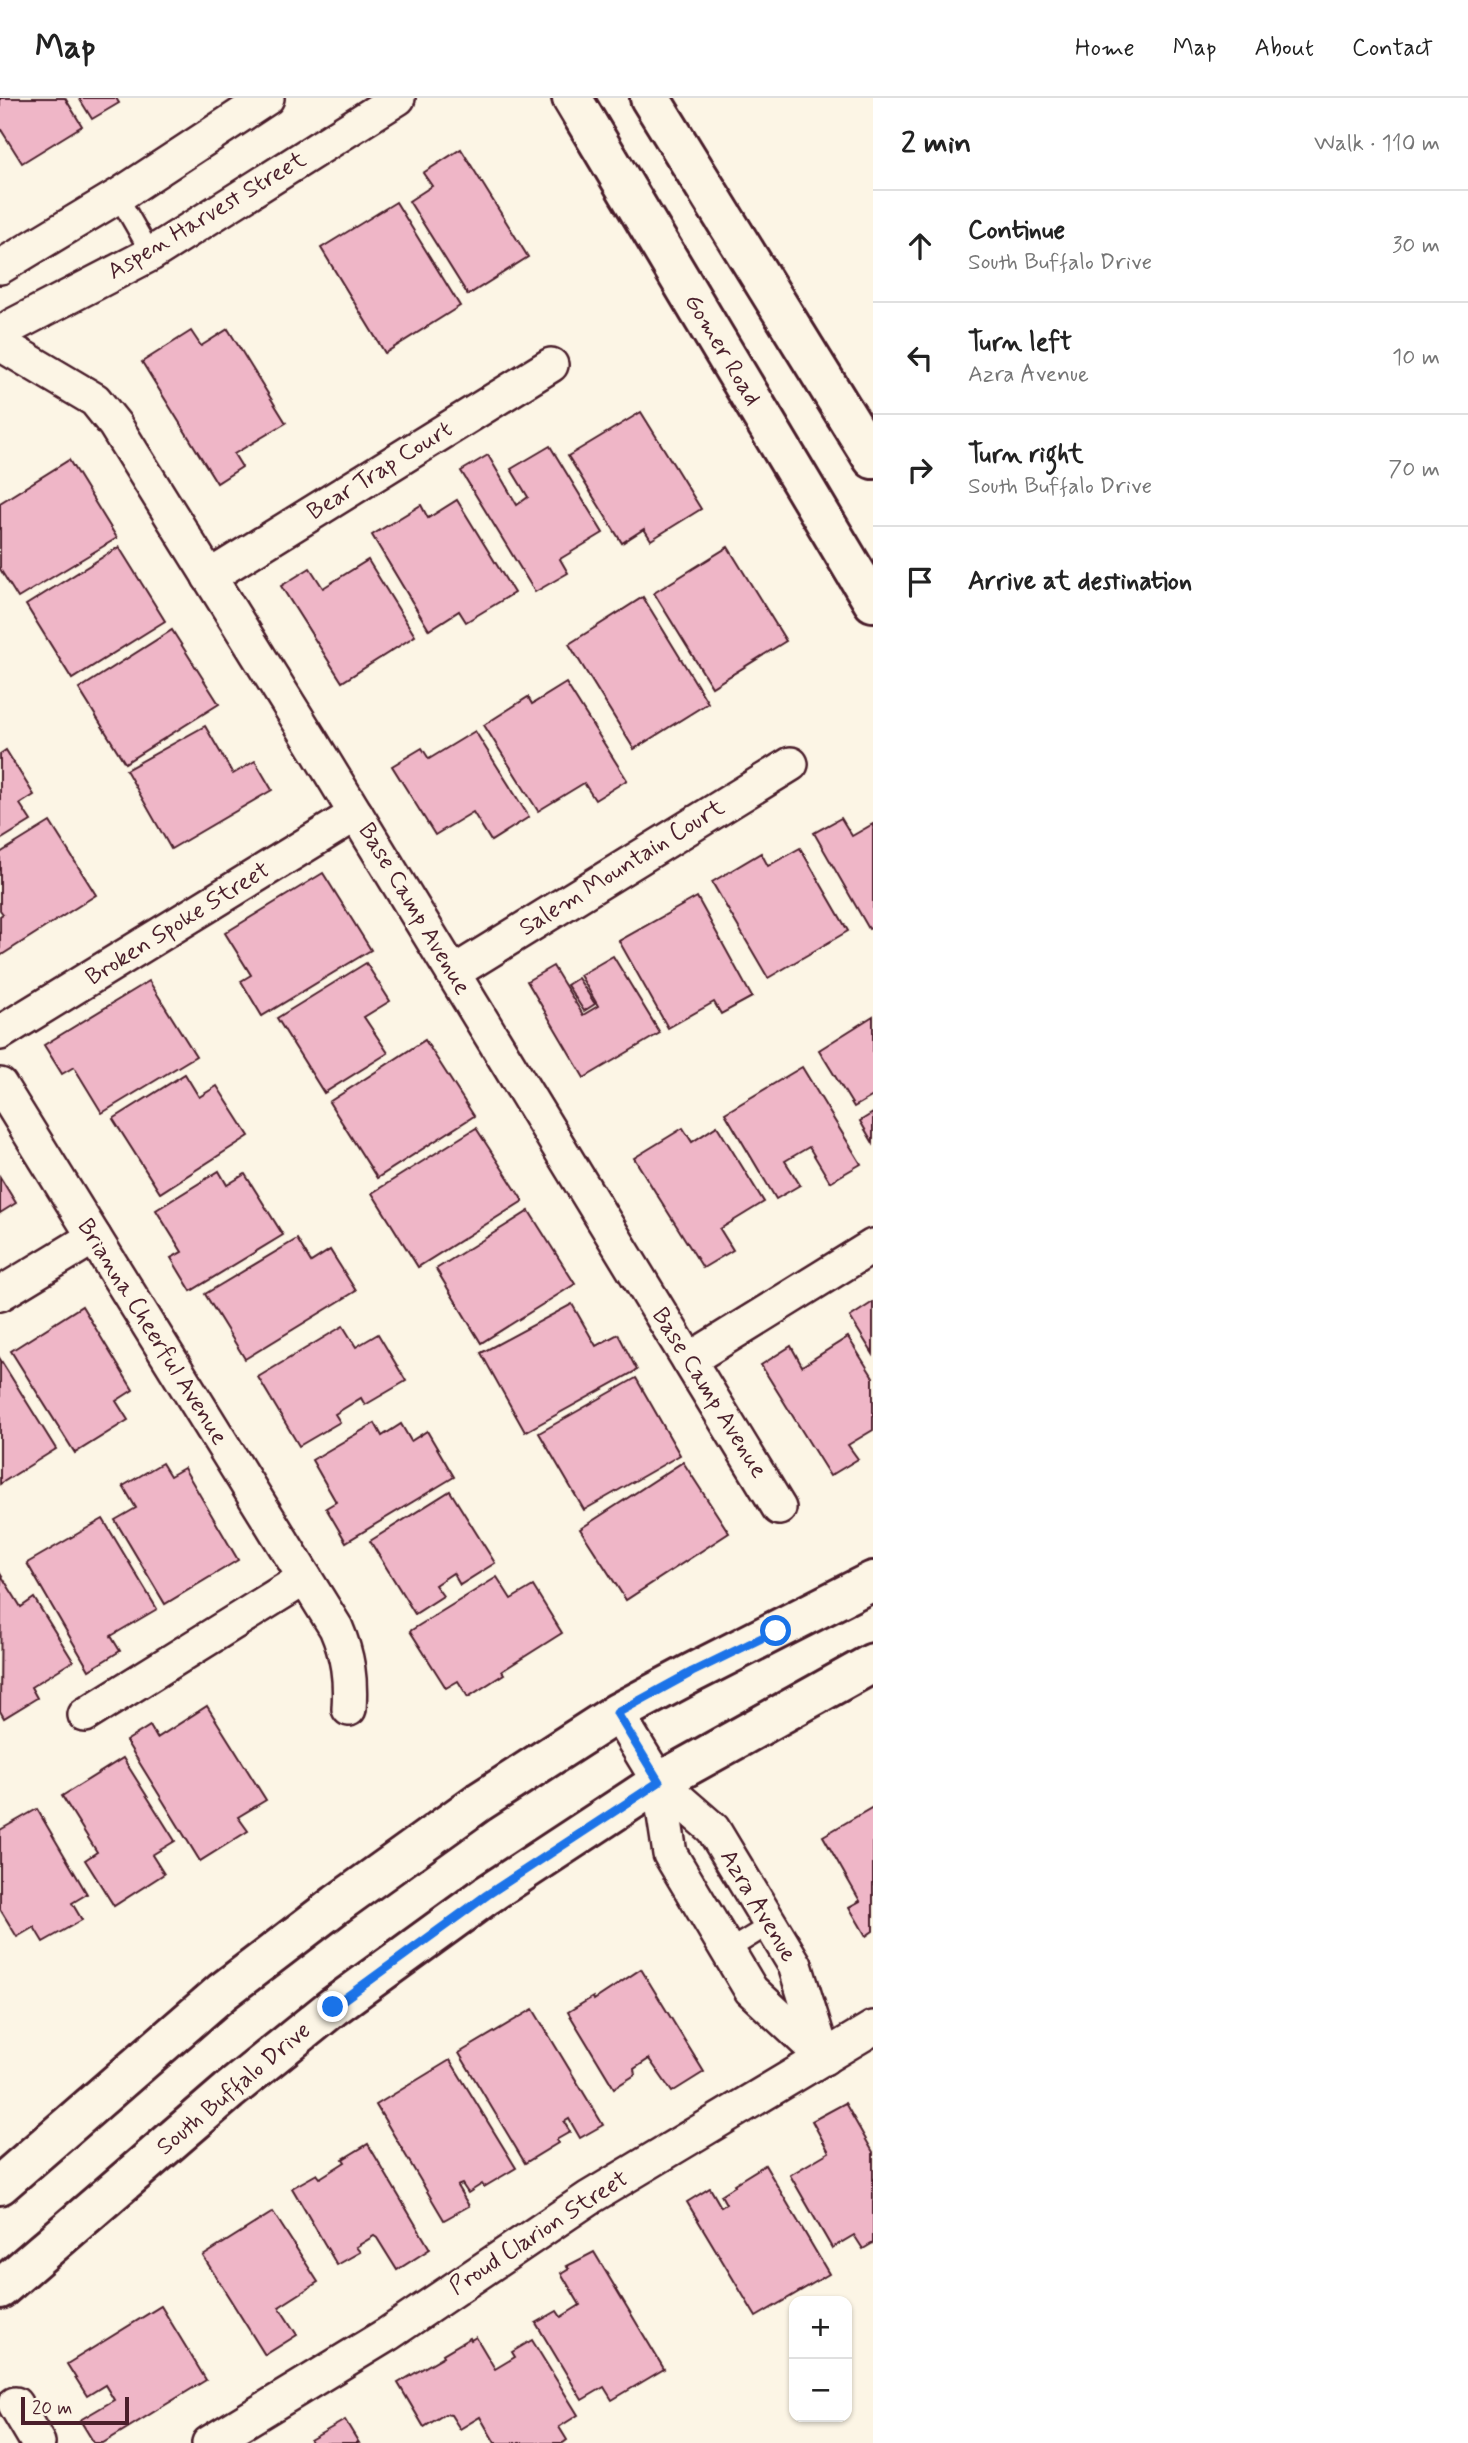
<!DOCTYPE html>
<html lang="en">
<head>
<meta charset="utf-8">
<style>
	body { margin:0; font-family:Mynerve,sans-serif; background:#f6f6f6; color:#222 }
	.controls { position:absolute; right:21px; bottom:21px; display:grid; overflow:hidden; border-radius:14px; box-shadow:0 2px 5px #0004 }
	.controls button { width:63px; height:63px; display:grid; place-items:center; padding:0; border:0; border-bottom:2px solid #e0e0e0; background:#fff; color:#222; font:35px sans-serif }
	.scale { position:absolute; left:21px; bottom:18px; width:108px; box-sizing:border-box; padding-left:7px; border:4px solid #4a1f2b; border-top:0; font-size:19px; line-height:24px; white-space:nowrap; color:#4a1f2b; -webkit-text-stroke:5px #fcf5e5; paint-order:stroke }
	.stop { position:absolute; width:21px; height:21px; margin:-16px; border:5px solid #1a73e8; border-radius:50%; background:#fff }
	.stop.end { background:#1a73e8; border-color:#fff; box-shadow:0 2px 7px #0008 }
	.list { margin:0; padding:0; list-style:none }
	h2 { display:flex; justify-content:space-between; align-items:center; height:91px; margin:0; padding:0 28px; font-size:30px }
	h2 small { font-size:23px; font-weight:400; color:#767676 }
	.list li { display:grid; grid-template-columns:46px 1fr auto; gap:21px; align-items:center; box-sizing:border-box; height:112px; padding:0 28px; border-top:2px solid #e0e0e0 }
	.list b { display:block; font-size:26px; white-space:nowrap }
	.list p { margin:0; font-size:23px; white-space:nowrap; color:#767676 }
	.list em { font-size:23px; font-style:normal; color:#767676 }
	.icon { flex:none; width:38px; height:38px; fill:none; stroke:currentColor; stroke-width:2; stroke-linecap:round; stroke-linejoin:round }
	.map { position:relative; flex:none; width:873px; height:2345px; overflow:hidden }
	header { display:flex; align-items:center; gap:42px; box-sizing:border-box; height:98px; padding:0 35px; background:#fff; border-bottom:2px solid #e0e0e0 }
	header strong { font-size:33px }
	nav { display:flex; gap:38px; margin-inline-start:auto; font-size:24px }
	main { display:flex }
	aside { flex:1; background:#fff }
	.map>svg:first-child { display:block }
</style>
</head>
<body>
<header>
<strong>Map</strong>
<nav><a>Home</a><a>Map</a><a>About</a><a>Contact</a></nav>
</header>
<main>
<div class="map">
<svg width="873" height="2345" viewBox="0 0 873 2345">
	<rect width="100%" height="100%" fill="#fcf5e5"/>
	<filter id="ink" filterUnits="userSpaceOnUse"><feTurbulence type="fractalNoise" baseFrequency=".0143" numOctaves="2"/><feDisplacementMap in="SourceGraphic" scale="14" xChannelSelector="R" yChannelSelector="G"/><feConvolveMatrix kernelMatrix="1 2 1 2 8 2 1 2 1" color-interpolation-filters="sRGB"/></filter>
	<g filter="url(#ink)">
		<g fill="#efb6c7" stroke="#4a1f2b" stroke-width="2">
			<path d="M 0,0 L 65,0 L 82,28 L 22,65 L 0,30 Z"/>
			<path d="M 79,0 L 116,0 L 119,5 L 92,21 Z"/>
			<path d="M 461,51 L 528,159 L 468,197 L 409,103 L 432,88 L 423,75 Z"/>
			<path d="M 396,104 L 460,208 L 385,255 L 321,150 Z"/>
			<path d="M 228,231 L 286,325 L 234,356 L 242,369 L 217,385 L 142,264 L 191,233 L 201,248 Z"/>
			<path d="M 641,314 L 701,411 L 651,442 L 644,431 L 622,445 L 568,358 Z"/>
			<path d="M 550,348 L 603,435 L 560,461 L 568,475 L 535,494 L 461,373 L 488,357 L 517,407 L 528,399 L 511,371 Z"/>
			<path d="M 69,362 L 117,440 L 18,500 L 0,471 L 0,405 Z"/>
			<path d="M 457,402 L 514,495 L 466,524 L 459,513 L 429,532 L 372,437 L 421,407 L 428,420 Z"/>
			<path d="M 119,449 L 165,523 L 72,581 L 26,507 Z"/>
			<path d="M 728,449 L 786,543 L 712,589 L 654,495 Z"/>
			<path d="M 368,462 L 415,538 L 342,584 L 281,488 L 310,470 L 323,490 Z"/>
			<path d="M 643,499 L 708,605 L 634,651 L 569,546 Z"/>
			<path d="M 172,532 L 219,606 L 125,665 L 79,591 Z"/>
			<path d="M 566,585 L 627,682 L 595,702 L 584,685 L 538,713 L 484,627 L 528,599 L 532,606 Z"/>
			<path d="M 205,628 L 233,676 L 255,663 L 272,692 L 171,751 L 126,672 Z"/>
			<path d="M 475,633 L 529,719 L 491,743 L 473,714 L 435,737 L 392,668 L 422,650 L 429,661 Z"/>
			<path d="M 6,652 L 34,697 L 20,706 L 31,723 L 0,742 L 0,656 Z"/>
			<path d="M 841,720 L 852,738 L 873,726 L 873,829 L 869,831 L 814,735 Z"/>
			<path d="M 50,724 L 96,797 L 0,858 L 0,818 L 3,816 L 0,812 L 0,755 Z"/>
			<path d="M 800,750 L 848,833 L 768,880 L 712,784 L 761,755 L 768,768 Z"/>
			<path d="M 323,775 L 371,852 L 262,918 L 241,883 L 251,877 L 225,835 Z"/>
			<path d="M 697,799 L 752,899 L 721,916 L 714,904 L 668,930 L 619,843 Z"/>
			<path d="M 613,858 L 660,935 L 584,980 L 527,883 L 553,868 L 583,917 L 598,908 L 580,877 Z"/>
			<path d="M 366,865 L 390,903 L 364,919 L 388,955 L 324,995 L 277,920 Z"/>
			<path d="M 578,880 L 595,906 L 584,913 L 567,887 Z"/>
			<path d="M 149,883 L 196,958 L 102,1015 L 74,969 L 62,976 L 44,947 Z"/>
			<path d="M 873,918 L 873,998 L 854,1009 L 819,952 Z"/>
			<path d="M 425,942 L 474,1018 L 377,1080 L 329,1004 Z"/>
			<path d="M 802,969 L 861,1066 L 830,1084 L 809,1049 L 785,1063 L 800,1087 L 776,1101 L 725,1015 Z"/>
			<path d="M 185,976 L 199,999 L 217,988 L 249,1038 L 160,1095 L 113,1021 Z"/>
			<path d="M 873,1015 L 873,1045 L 860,1023 Z"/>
			<path d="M 717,1028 L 764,1104 L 720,1131 L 733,1152 L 703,1170 L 634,1060 L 683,1030 L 692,1044 Z"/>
			<path d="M 476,1030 L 523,1103 L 418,1169 L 372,1095 Z"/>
			<path d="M 219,1073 L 227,1087 L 245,1076 L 283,1137 L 191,1193 L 171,1160 L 182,1154 L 156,1112 Z"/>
			<path d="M 0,1079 L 16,1105 L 0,1115 Z"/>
			<path d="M 529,1113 L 575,1186 L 481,1245 L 436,1171 Z"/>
			<path d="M 297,1141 L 311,1164 L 330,1152 L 356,1193 L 245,1261 L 205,1196 Z"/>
			<path d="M 873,1204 L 873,1256 L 850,1219 Z"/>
			<path d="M 572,1206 L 596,1248 L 618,1236 L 637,1272 L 525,1334 L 481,1255 Z"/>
			<path d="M 82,1208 L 133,1292 L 116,1303 L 128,1322 L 75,1355 L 11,1253 Z"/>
			<path d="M 343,1228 L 356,1249 L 378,1236 L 406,1283 L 365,1307 L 361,1300 L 335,1316 L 340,1324 L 299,1348 L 258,1279 Z"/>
			<path d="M 848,1239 L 873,1279 L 873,1332 L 848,1347 L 858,1361 L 830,1378 L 761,1267 L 791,1248 L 802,1268 Z"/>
			<path d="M 0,1261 L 56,1351 L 0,1386 Z"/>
			<path d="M 636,1280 L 680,1357 L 584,1412 L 539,1335 Z"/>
			<path d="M 375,1325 L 382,1338 L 401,1326 L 411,1343 L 427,1333 L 454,1379 L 346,1444 L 326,1410 L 336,1404 L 312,1362 Z"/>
			<path d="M 683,1364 L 729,1435 L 626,1502 L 580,1431 Z"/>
			<path d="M 162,1365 L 170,1378 L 184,1370 L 238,1462 L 165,1506 L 115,1422 L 136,1410 L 123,1388 Z"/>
			<path d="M 450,1393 L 495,1465 L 460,1487 L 453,1475 L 435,1487 L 443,1498 L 415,1516 L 370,1443 Z"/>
			<path d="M 103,1421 L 157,1511 L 111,1538 L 120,1553 L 89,1572 L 27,1465 Z"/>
			<path d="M 1,1477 L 21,1509 L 34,1500 L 73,1563 L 31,1589 L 37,1600 L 4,1620 L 0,1613 Z"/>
			<path d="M 497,1479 L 511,1501 L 533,1488 L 562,1535 L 502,1573 L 504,1576 L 468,1599 L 458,1583 L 446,1590 L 410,1533 Z"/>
			<path d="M 207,1608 L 266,1702 L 238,1719 L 248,1733 L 200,1763 L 126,1643 L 150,1628 L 157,1640 Z"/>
			<path d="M 123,1660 L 175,1743 L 152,1757 L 164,1776 L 114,1808 L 85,1762 L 97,1754 L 62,1698 Z"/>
			<path d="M 873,1709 L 873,1833 L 866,1838 L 849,1809 L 860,1803 L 823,1738 Z"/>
			<path d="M 37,1711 L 87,1796 L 72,1805 L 82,1822 L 43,1844 L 34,1829 L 17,1839 L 0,1811 L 0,1732 Z"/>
			<path d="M 641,1871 L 704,1974 L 672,1994 L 649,1961 L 634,1971 L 635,1977 L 614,1990 L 568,1914 L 593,1899 L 594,1902 Z"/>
			<path d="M 533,1911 L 603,2027 L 580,2040 L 569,2021 L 564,2024 L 570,2034 L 556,2042 L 558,2045 L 525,2065 L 459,1955 Z"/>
			<path d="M 450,1962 L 516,2070 L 484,2089 L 482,2086 L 468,2095 L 462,2086 L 457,2088 L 469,2108 L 444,2122 L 376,2007 Z"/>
			<path d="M 845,2005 L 873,2054 L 873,2145 L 863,2151 L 854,2137 L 832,2150 L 790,2077 L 829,2054 L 812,2023 Z"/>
			<path d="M 368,2046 L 430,2151 L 397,2172 L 377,2140 L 374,2138 L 356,2149 L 360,2154 L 337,2167 L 292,2090 L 317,2076 L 320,2080 L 345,2064 L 343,2061 Z"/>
			<path d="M 765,2067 L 829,2176 L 756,2219 L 687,2104 L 710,2090 L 721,2109 L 726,2106 L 721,2097 L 735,2088 L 734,2086 Z"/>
			<path d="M 273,2114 L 318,2184 L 279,2209 L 297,2237 L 265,2257 L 203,2158 Z"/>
			<path d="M 594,2154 L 664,2271 L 612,2302 L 604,2289 L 582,2302 L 536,2225 L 557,2213 L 561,2219 L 580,2207 L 561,2175 L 569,2170 L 567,2168 Z"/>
			<path d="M 161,2208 L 206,2282 L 103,2345 L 94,2345 L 80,2322 L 114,2302 L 105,2287 L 87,2298 L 67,2266 Z"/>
			<path d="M 476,2239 L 495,2271 L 515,2259 L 512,2254 L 532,2242 L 578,2317 L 559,2329 L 567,2342 L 563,2345 L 495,2345 L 480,2319 L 460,2331 L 451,2317 L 445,2316 L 424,2329 L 398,2285 L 444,2258 L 443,2256 L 470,2240 L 471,2242 Z"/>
			<path d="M 345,2322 L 359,2345 L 312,2345 L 310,2342 Z"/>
		</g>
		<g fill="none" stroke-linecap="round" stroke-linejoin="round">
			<g stroke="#4a1f2b" stroke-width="23">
				<g id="service">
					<path d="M 118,98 L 151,156"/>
					<path d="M 727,1853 L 771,1826"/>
				</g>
			</g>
			<g stroke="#4a1f2b" stroke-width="38">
				<g id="minor">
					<path d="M 0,169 L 118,98 L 267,0"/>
					<path d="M 12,228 L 151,156 L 398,0"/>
					<path d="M 9,251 L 95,302 L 115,327 L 312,644 L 779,1410"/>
					<path d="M 209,479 L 551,267"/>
					<path d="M 453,875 L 791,666"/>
					<path d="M 0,935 L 356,716"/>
					<path d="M 0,987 L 336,1530 C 348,1558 351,1581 349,1611"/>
					<path d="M 0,1196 L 94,1139"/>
					<path d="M 689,1262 L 873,1148"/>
					<path d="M 617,1615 L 659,1684 L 713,1731 L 795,1867 L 824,1960"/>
					<path d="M 85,1617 L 305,1480"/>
					<path d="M 659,1684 L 670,1756 L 751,1892 L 823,1959"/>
					<path d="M 15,2306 L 38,2345"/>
					<path d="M 209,2345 L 388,2236 L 589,2100 L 873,1930"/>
				</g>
			</g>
			<g stroke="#4a1f2b" stroke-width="44">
				<g id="tertiary">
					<path d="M 572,0 L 873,504"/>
					<path d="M 650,0 L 873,361"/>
				</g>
			</g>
			<g stroke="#4a1f2b" stroke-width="44">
				<g id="secondary">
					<path d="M 0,2087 L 222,1894 L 337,1806 L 479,1704 L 617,1615 L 692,1575 L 873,1483"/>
					<path d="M 0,2191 L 229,1993 L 333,1909 L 487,1797 L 659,1684 L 873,1565"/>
				</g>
			</g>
			<use href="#service" stroke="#fcf5e5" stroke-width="18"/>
			<use href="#minor" stroke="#fcf5e5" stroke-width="33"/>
			<use href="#tertiary" stroke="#fcf5e5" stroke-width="38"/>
			<use href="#secondary" stroke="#fcf5e5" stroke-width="38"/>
		</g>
	</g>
	<g fill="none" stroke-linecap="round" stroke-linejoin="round" filter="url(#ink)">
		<path stroke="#1a73e8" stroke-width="9" d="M 333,1909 L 487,1797 L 659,1684 L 617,1615 L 692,1574 L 776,1533"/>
	</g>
	<g text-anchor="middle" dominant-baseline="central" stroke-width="6" stroke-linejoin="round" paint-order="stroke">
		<g font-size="24" fill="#4a1f2b" stroke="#fcf5e5">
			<text transform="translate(207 118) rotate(-31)">Aspen Harvest Street</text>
			<text transform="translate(722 252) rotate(59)">Gomer Road</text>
			<text transform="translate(380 373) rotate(-32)">Bear Trap Court</text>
			<text transform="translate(622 770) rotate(-32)">Salem Mountain Court</text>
			<text transform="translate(414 811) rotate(59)">Base Camp Avenue</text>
			<text transform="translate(178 826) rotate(-32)">Broken Spoke Street</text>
			<text transform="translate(152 1234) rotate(58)">Brianna Cheerful Avenue</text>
			<text transform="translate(709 1295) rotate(58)">Base Camp Avenue</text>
			<text transform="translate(758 1808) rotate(59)">Azra Avenue</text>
			<text transform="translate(234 1991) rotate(-40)">South Buffalo Drive</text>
			<text transform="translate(539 2135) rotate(-33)">Proud Clarion Street</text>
		</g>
	</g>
</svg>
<div class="controls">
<button>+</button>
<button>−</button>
</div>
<div class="scale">20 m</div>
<div class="stop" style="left:776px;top:1533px"></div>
<div class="stop end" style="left:333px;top:1909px"></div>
</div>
<aside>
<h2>2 min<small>Walk · 110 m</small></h2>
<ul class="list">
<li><svg class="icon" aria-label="ahead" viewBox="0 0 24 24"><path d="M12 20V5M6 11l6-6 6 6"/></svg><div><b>Continue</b><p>South Buffalo Drive</p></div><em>30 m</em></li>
<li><svg class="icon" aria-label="left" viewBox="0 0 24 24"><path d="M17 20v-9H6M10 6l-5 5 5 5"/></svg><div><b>Turn left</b><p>Azra Avenue</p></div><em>10 m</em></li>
<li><svg class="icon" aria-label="right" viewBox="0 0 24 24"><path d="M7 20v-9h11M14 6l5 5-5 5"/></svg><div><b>Turn right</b><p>South Buffalo Drive</p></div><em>70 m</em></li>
<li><svg class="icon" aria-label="arrive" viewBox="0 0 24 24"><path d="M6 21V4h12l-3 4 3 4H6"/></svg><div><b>Arrive at destination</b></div></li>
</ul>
</aside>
</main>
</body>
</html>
